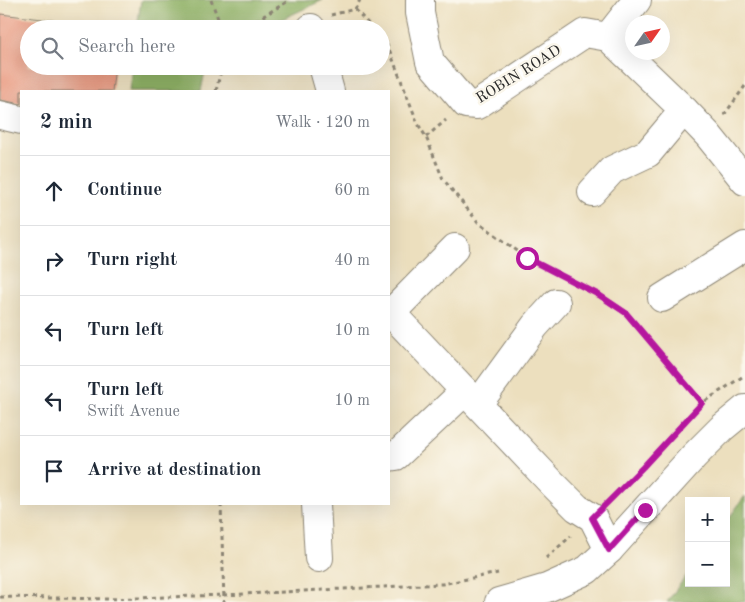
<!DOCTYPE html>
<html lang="en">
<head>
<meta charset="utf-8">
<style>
	body { margin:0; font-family:"Old Standard TT",serif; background:#f2f2f3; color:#1f2937 }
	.controls { position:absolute; right:15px; bottom:15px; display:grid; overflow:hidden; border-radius:0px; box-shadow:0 5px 20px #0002 }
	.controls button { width:45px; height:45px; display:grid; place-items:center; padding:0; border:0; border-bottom:1px solid #e0e1e3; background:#fff; color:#1f2937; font:25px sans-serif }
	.compass { position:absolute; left:625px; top:15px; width:45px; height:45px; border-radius:50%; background:#fff; box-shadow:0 5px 20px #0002; rotate:56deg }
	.stop { position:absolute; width:15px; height:15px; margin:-11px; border:4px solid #b5179e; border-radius:50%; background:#fff }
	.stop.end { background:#b5179e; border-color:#fff; box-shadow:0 1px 5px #0008 }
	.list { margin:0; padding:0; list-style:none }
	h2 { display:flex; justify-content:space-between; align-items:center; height:65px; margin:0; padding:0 20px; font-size:21px }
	h2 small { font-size:16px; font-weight:400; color:#747a83 }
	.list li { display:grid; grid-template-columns:32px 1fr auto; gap:15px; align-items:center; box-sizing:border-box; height:70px; padding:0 20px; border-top:1px solid #e0e1e3 }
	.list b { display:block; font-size:19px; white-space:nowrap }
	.list p { margin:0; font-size:16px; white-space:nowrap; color:#747a83 }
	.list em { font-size:16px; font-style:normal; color:#747a83 }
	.icon { flex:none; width:28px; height:28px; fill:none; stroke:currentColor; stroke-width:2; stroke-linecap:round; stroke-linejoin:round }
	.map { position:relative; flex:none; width:745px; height:602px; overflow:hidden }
	.search { position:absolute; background:#fff; box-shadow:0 5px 20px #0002; left:20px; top:20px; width:370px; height:55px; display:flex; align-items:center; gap:12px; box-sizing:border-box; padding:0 18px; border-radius:28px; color:#747a83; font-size:19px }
	.panel { position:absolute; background:#fff; box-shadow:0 5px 20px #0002; left:20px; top:90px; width:370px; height:415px; border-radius:0px }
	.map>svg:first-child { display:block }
</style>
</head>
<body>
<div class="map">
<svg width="745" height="602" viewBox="0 0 745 602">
	<rect width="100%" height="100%" fill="#fbf7ec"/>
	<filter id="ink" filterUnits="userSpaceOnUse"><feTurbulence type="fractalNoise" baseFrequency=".02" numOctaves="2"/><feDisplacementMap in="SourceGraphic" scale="10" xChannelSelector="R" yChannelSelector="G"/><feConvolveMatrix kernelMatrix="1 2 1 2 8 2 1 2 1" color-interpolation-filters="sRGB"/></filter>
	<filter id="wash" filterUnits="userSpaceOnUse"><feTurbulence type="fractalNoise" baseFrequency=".0096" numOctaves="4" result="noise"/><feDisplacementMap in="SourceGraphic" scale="20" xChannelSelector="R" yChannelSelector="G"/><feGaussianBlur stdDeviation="1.12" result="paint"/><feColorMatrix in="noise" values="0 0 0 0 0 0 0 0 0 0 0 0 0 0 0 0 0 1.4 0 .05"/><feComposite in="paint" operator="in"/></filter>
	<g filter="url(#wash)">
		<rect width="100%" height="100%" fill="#ecdfbe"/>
		<g fill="#8eb065" stroke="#5c6e48">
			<path d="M 141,0 L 323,0 L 261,29 L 137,29 Z"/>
			<path d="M 132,66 L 206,66 L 201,91 L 129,91 Z"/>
			<path d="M 745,496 L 745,602 L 667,602 L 689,572 L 689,583 L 726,583 L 726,522 Z"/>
		</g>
		<g id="blocks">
			<path fill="#e99980" d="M 0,14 L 119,28 L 29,29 L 29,66 L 115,66 L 112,91 L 21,91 L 21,104 L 0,100 Z"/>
		</g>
	</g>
	<g filter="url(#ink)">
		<use href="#blocks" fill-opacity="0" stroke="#8c8574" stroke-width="1"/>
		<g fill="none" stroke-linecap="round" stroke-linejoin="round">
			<g stroke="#8c8574" stroke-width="30">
				<g id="minor">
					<path d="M 420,0 L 420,13 L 430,62 L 466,104 L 477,105 L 585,33 L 608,37"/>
					<path d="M 311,28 L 311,29"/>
					<path d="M 608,37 L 684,110 L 708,135 L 745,181"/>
					<path d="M 608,37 L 637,0"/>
					<path d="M 323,66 L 330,91"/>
					<path d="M 0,115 L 21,120"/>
					<path d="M 592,192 L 612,170 L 648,153 L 684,110"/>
					<path d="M 662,298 L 745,246"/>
					<path d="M 389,311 L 552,483 L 577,508 L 593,518 L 609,550"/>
					<path d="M 391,313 L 455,248"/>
					<path d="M 478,404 L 535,326 L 556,303"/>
					<path d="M 389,457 L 396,456 L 465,391"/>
					<path d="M 316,504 L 319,558"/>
					<path d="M 499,602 L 547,588 L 587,570 L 609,550 L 694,456 L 722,428 L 745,409"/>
				</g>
			</g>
			<g stroke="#8c8574" stroke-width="3" stroke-dasharray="4 4" stroke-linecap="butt">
				<path d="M 211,0 L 222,29"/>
				<path d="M 355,9 L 373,29"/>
				<path d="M 331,15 L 355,9 L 360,0"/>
				<path d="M 242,29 L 290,0"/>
				<path d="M 381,37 L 387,44 L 418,124 L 426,137 L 443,179 L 478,222 L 527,258 L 563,276"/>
				<path d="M 216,91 L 222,66"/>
				<path d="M 724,115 L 745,86"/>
				<path d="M 426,137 L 446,120"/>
				<path d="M 575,283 L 599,295 L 626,313 L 702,403"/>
				<path d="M 611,499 L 643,467 L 702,403 L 745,375"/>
				<path d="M 221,504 L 224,602"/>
				<path d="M 546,558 L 571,536"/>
				<path d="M 0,597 L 108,599 L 224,595 L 442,584 L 498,573"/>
			</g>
			<use href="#minor" stroke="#fff" stroke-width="28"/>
		</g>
	</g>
	<g fill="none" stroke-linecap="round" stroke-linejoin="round" filter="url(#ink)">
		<path stroke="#b5179e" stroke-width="6" d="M 527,258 L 599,295 L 626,313 L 702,403 L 643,467 L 592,518 L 609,550 L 645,510"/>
	</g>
	<g text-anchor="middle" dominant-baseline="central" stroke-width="5" stroke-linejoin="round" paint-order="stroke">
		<g font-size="15" fill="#2b2b2b" stroke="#fbf7ec">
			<text transform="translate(519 75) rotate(-32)">ROBIN ROAD</text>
		</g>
	</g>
</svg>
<div class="controls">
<button>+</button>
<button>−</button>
</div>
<svg class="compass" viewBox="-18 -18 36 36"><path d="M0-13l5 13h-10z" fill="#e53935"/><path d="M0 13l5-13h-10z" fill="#747a83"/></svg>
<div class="stop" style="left:527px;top:258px"></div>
<div class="stop end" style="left:645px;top:510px"></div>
<div class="search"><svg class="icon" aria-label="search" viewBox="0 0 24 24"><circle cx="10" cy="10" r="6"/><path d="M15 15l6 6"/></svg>Search here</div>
<section class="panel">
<h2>2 min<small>Walk · 120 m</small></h2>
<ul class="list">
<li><svg class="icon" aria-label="ahead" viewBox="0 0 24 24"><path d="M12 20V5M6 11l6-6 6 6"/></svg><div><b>Continue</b></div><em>60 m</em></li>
<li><svg class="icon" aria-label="right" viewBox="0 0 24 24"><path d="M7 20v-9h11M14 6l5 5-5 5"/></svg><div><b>Turn right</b></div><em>40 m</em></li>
<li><svg class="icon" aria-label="left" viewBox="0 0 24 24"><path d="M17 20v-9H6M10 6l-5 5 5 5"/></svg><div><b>Turn left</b></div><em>10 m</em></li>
<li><svg class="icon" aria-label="left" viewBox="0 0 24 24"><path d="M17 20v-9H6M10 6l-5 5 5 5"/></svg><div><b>Turn left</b><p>Swift Avenue</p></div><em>10 m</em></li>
<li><svg class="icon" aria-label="arrive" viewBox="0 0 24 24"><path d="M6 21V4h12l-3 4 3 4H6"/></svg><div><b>Arrive at destination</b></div></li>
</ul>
</section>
</div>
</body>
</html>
